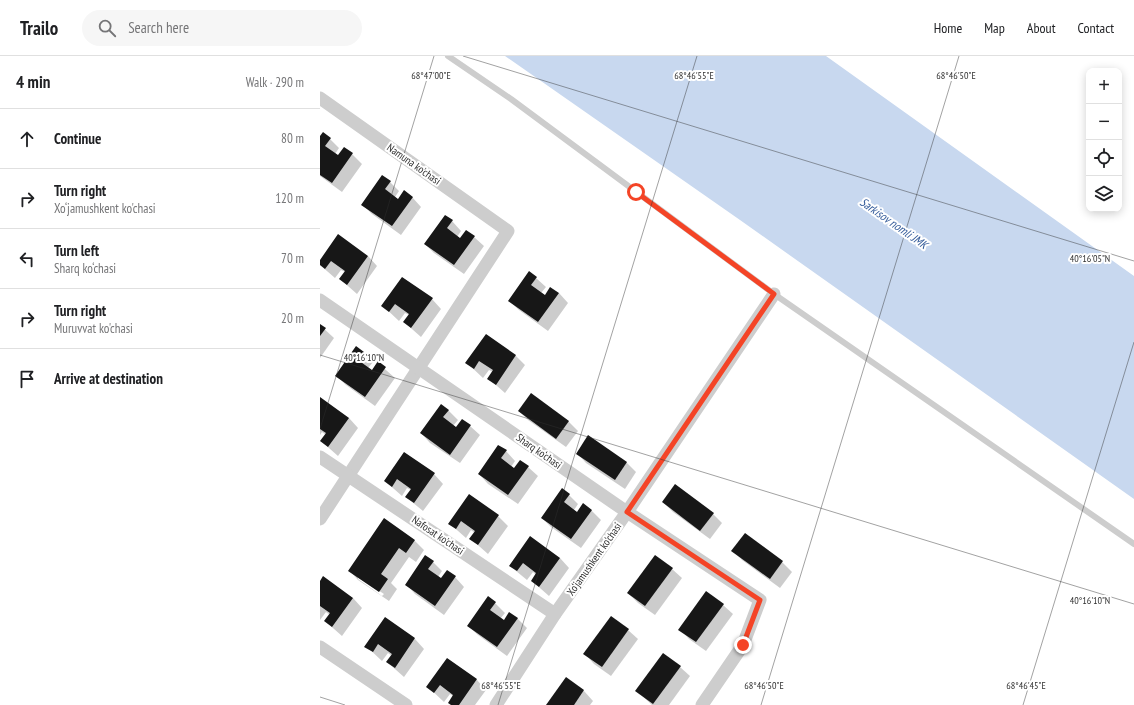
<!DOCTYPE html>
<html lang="en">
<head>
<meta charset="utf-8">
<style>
	body { margin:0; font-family:"PT Sans Narrow",sans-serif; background:#f6f6f6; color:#202124 }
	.controls { position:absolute; right:12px; top:12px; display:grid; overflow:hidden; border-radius:8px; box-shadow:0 2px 10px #0003 }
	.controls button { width:36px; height:36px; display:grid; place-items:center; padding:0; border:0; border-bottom:1px solid #e0e0e0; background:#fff; color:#202124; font:20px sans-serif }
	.stop { position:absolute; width:12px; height:12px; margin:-9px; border:3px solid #f44426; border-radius:50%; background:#fff }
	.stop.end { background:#f44426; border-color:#fff; box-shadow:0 1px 4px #0008 }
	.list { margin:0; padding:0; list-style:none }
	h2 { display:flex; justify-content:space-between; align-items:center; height:52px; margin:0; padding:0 16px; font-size:17px }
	h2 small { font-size:13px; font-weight:400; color:#757577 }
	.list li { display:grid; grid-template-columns:26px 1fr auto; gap:12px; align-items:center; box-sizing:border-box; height:60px; padding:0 16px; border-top:1px solid #e0e0e0 }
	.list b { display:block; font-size:15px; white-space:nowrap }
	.list p { margin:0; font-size:13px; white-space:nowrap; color:#757577 }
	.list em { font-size:13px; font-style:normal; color:#757577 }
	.icon { flex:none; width:22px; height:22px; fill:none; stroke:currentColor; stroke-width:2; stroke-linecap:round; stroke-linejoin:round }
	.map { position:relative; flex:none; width:814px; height:649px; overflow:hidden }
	header { display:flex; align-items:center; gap:24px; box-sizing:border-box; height:56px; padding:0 20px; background:#fff; border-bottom:1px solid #e0e0e0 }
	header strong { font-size:19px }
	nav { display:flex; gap:22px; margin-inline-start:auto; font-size:14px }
	.search { width:280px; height:36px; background:#f6f6f6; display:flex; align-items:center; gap:10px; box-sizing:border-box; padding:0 14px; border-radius:22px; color:#757577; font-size:15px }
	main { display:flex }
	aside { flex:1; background:#fff }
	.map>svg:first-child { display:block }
</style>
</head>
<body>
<header>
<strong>Trailo</strong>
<div class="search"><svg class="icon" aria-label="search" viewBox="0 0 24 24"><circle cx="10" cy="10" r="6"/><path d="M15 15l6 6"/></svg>Search here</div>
<nav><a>Home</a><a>Map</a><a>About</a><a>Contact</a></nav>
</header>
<main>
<aside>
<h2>4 min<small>Walk · 290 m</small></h2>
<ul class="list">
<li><svg class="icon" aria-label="ahead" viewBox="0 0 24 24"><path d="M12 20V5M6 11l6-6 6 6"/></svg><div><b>Continue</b></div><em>80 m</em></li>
<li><svg class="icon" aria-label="right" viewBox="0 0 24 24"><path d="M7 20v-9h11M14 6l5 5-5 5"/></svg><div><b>Turn right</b><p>Xo‘jamushkent ko'chasi</p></div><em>120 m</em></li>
<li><svg class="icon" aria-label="left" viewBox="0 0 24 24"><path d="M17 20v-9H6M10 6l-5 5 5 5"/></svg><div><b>Turn left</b><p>Sharq ko‘chasi</p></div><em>70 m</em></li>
<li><svg class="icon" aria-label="right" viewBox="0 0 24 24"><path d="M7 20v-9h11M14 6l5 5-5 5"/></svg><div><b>Turn right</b><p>Muruvvat ko'chasi</p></div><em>20 m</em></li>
<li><svg class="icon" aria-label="arrive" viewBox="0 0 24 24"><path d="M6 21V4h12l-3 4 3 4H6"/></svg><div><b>Arrive at destination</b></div></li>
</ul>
</aside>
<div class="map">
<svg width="814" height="649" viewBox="0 0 814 649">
	<rect width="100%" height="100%" fill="#fff"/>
	<path fill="#c8d8ef" d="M 185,0 L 506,0 L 814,220 L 814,443 L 420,164 Z"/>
	<g fill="#0003" fill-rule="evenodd">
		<path d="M 0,81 L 10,83 L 19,92 L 15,98 L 19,101 L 32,98 L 42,108 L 22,136 L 0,120 Z"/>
		<path d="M 70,126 L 79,135 L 75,141 L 78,144 L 92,141 L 101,151 L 81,179 L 52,158 L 43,149 Z"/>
		<path d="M 132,165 L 141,175 L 137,181 L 141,183 L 154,181 L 164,190 L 144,218 L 114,197 L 105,188 Z"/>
		<path d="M 48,200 L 57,210 L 37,238 L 20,223 L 25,216 L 21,214 L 15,222 L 0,209 L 0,206 Z"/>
		<path d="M 83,222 L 112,243 L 121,253 L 101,281 L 84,266 L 89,259 L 85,257 L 79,265 L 63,250 Z"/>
		<path d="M 216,222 L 226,231 L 221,237 L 225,240 L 239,237 L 248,247 L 228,275 L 199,254 L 189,245 Z"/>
		<path d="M 0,269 L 14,282 L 0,302 Z"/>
		<path d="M 167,279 L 196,300 L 205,309 L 185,337 L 168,322 L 173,316 L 169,314 L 163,322 L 147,307 Z"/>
		<path d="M 43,297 L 53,306 L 48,312 L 52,315 L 58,307 L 75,322 L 55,350 L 26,329 L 16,319 Z"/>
		<path d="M 0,342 L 29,362 L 38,372 L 18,400 L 1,385 L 6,379 L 2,376 L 0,379 Z"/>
		<path d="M 128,354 L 138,364 L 133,370 L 137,372 L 150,370 L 160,379 L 140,407 L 110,387 L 101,377 Z"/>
		<path d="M 199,355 L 248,365 L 258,375 L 246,391 L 208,364 Z"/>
		<path d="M 268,381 L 307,407 L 316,416 L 305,433 L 266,407 L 257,397 Z"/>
		<path d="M 186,395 L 195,405 L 191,411 L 195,414 L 208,411 L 218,420 L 198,448 L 168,428 L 159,418 Z"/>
		<path d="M 85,397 L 114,418 L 123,428 L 103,455 L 86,441 L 91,434 L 87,432 L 82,440 L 65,425 Z"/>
		<path d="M 249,439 L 258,448 L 254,454 L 258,457 L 271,454 L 281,464 L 261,492 L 231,471 L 222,462 Z"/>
		<path d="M 149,440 L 178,460 L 188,470 L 168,498 L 151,483 L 155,477 L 151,474 L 146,482 L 129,467 Z"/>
		<path d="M 343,446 L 393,458 L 402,467 L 390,483 L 353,456 Z"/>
		<path d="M 425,478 L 462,506 L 472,516 L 460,532 L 422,504 L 413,494 Z"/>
		<path d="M 210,482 L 240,502 L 249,512 L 229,540 L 212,525 L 216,519 L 213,516 L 207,524 L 190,510 Z"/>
		<path d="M 94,484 L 104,494 L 96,506 L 89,501 L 71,527 L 77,533 L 69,545 L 38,524 L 29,514 ZM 38,521 L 64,538 L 62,540 L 38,523 Z"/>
		<path d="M 113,506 L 122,515 L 118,521 L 121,524 L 135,521 L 144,531 L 124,559 L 95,538 L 86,528 Z"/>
		<path d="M 352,513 L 362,522 L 335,559 L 318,547 L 308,537 Z"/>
		<path d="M 0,526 L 33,542 L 42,552 L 22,580 L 5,565 L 10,559 L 6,556 L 0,564 Z"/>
		<path d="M 175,547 L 185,557 L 180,563 L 184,565 L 197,562 L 207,572 L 187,600 L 158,579 L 148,570 Z"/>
		<path d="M 403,549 L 413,558 L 386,595 L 369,583 L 360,573 Z"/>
		<path d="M 66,563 L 95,583 L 104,593 L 84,621 L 67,606 L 72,600 L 68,597 L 62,605 L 46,590 Z"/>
		<path d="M 308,574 L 318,583 L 291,620 L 274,608 L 265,598 Z"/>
		<path d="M 128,603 L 157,624 L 166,634 L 155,649 L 132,649 L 133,640 L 130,638 L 124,646 L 108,631 Z"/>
		<path d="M 360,611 L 370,620 L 349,649 L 332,649 L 317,635 Z"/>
		<path d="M 246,623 L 264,635 L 273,645 L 270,649 L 228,649 Z"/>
	</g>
	<g fill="#171717">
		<path d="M 3,76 L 11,82 L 5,90 L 18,99 L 24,91 L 33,97 L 12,127 L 0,119 L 0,80 Z"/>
		<path d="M 62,119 L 71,125 L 65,133 L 78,143 L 84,134 L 93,141 L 72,170 L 41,149 Z"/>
		<path d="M 125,159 L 133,164 L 127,172 L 140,182 L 146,174 L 155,180 L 134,209 L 104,188 Z"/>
		<path d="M 18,178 L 48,200 L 27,229 L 19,223 L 25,215 L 11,205 L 5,213 L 0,209 L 0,204 Z"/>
		<path d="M 209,215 L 217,221 L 211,229 L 225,239 L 230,231 L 239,237 L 218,266 L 188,245 Z"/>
		<path d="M 82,221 L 113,242 L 91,272 L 83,266 L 89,258 L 75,248 L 69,256 L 61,250 Z"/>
		<path d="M 0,268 L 6,272 L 0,280 Z"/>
		<path d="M 166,278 L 196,299 L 176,329 L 167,323 L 173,314 L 159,305 L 154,313 L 145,307 Z"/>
		<path d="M 36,290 L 44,296 L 38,304 L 52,314 L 58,305 L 66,311 L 45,341 L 15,320 Z"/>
		<path d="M 211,337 L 249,365 L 236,383 L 198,355 Z"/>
		<path d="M 0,341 L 29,362 L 8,391 L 0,385 L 6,377 L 0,373 Z"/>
		<path d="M 121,348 L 129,354 L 123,361 L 136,371 L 142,363 L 151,369 L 130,399 L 100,377 Z"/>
		<path d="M 268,379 L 307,406 L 295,424 L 256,398 Z"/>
		<path d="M 178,389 L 187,394 L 181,402 L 194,412 L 200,404 L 209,410 L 188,439 L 158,418 Z"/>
		<path d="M 84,396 L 115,417 L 94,447 L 85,441 L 91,433 L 77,423 L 72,431 L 64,425 Z"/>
		<path d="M 355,428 L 394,457 L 380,475 L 342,446 Z"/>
		<path d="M 242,432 L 250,438 L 244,446 L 257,456 L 263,447 L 272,454 L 251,483 L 221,462 Z"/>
		<path d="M 149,438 L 179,459 L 158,489 L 149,483 L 155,475 L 141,465 L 136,473 L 128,468 Z"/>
		<path d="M 64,462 L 95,484 L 86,497 L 79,492 L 61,518 L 68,523 L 59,536 L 28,515 Z"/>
		<path d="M 425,477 L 463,505 L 450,523 L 411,495 Z"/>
		<path d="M 210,480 L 240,502 L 219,531 L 211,525 L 216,517 L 203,507 L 197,515 L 189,510 Z"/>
		<path d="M 105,499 L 114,505 L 108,513 L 121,522 L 127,514 L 136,520 L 115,550 L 85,529 Z"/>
		<path d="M 335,499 L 353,512 L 325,550 L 307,537 Z"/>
		<path d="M 3,520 L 33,542 L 12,571 L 4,565 L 10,557 L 0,550 L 0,525 Z"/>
		<path d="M 386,535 L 404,548 L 376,586 L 358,574 Z"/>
		<path d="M 168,540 L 176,546 L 170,554 L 184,564 L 189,556 L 198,562 L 177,591 L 147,570 Z"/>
		<path d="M 291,560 L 309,573 L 282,611 L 263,598 Z"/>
		<path d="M 65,561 L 95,582 L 75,612 L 66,606 L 72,598 L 58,588 L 53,596 L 44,591 Z"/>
		<path d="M 343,597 L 361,610 L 333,648 L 315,635 Z"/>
		<path d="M 127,602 L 157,623 L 139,649 L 131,649 L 128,647 L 133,639 L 120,629 L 114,637 L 106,631 Z"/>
		<path d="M 246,621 L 264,634 L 254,649 L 226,649 Z"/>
	</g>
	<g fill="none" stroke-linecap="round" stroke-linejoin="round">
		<path stroke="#cdcdcd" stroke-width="6" d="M 128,0 L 191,43 L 454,238 L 814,488"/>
		<g stroke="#cdcdcd" stroke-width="13">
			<path d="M 0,42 L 188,175 L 0,463"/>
			<path d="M 0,244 L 307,456 L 440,544 L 423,589 L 382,649"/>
			<path d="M 0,401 L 235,558"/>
			<path d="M 0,591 L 86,649"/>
			<path d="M 176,649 L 235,558 L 307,456 L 454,238"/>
		</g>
	</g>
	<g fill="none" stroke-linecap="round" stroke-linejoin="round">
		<path stroke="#f44426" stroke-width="5" d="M 316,136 L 454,238 L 307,456 L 440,544 L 423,589"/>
	</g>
	<path fill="none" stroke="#303030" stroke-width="1" stroke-opacity="0.45" d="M 143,0 L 814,205M 0,299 L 814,548M 0,373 L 114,0M 0,641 L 25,649M 178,649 L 377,0M 441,649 L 639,0M 703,649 L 814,286"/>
	<g text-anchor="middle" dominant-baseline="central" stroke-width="4" stroke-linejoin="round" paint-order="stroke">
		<g font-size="11" fill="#303030" stroke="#fff">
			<text transform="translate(94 108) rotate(35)">Namuna ko'chasi</text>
			<text transform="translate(219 395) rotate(35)">Sharq ko‘chasi</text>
			<text transform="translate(118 479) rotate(34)">Nafosat ko'chasi</text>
			<text transform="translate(274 503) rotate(-55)">Xo‘jamushkent ko'chasi</text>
		</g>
		<g font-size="12" font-style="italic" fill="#365d9b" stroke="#fff">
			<text transform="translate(574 167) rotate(35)">Sarkisov nomli JMK</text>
		</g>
	</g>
	<g font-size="10" text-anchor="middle" fill="#303030" stroke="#fff" stroke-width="4" stroke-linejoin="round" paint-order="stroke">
		<text x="111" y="23">68°47'00"E</text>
		<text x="374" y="23">68°46'55"E</text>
		<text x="636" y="23">68°46'50"E</text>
		<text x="770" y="206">40°16'05"N</text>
		<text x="44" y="305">40°16'10"N</text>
		<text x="770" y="548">40°16'10"N</text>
		<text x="181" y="633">68°46'55"E</text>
		<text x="444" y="633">68°46'50"E</text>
		<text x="706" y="633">68°46'45"E</text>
	</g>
</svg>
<div class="controls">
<button>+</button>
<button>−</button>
<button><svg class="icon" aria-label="locate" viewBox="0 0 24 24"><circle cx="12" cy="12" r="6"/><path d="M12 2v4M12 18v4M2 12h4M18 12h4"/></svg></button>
<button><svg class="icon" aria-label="layers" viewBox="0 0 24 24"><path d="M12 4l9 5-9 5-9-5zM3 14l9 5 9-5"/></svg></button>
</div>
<div class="stop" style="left:316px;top:136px"></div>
<div class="stop end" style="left:423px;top:589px"></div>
</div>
</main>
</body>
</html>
